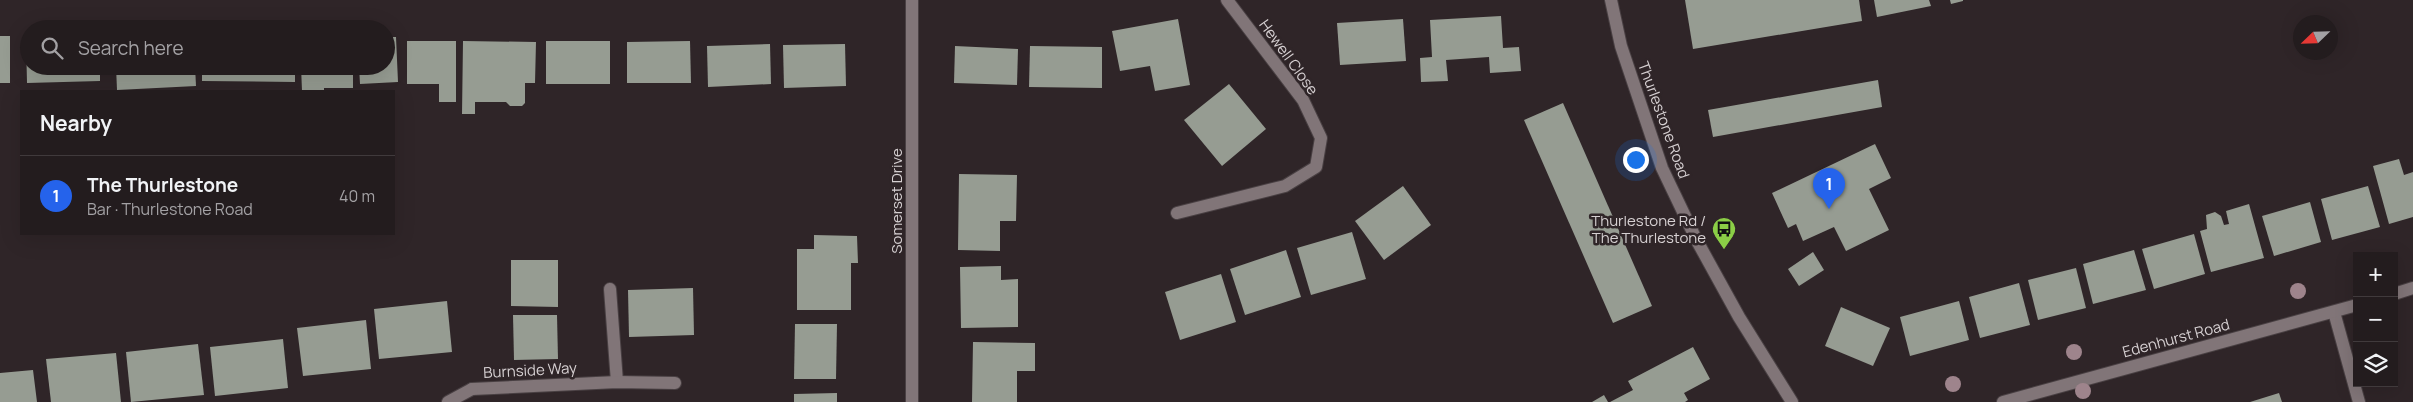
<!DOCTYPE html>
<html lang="en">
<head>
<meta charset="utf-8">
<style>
	body { margin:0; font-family:Manrope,sans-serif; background:#2f292b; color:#f1f3f6 }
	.controls { position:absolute; right:15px; bottom:15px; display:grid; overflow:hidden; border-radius:0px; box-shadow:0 5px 20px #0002 }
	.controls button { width:45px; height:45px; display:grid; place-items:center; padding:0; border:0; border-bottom:1px solid #403a3c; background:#231c1e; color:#f1f3f6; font:25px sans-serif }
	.compass { position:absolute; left:2293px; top:15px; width:45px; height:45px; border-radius:50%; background:#231c1e; box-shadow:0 5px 20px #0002; rotate:247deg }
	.you { position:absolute; left:1635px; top:159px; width:18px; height:18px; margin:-12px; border:4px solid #fff; border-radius:50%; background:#1a73e8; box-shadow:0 0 0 8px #1a73e833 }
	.badge { display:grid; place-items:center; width:32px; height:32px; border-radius:50%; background:#2563eb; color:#fff; font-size:16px; font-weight:700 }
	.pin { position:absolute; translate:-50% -41px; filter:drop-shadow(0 1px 2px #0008) }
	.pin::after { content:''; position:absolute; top:26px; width:18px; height:15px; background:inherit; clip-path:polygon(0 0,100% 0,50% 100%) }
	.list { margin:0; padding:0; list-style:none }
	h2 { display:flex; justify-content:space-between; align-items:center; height:65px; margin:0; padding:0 20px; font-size:21px }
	h2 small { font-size:16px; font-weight:400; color:#a3a1a4 }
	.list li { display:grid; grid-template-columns:32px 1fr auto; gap:15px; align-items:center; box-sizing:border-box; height:80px; padding:0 20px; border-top:1px solid #403a3c }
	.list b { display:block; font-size:19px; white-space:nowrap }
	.list p { margin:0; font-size:16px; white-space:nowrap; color:#a3a1a4 }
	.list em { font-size:16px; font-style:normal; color:#a3a1a4 }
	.icon { flex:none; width:28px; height:28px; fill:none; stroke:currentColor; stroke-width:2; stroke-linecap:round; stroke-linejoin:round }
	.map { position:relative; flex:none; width:2413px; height:402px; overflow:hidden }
	.search { position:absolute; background:#231c1e; box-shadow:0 5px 20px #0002; left:20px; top:20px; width:375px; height:55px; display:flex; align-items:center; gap:12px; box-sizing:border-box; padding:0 18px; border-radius:28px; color:#a3a1a4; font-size:19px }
	.panel { position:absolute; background:#231c1e; box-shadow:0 5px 20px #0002; left:20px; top:90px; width:375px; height:145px; border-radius:0px }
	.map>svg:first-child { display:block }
</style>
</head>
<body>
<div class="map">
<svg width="2413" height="402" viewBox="0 0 2413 402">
	<rect width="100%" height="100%" fill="#2f2528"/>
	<g fill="#969c92">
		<path d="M 1685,0 L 1859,0 L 1862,21 L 1693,49 Z"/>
		<path d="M 1874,0 L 1929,0 L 1931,6 L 1877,17 Z"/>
		<path d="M 1950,0 L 1963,0 L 1963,1 L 1951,4 Z"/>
		<path d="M 1501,16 L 1503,48 L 1519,47 L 1521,71 L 1490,73 L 1489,57 L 1446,60 L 1448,81 L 1421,82 L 1420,58 L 1432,57 L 1430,20 Z"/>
		<path d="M 1178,19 L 1190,85 L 1155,91 L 1150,66 L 1120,71 L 1112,31 Z"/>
		<path d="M 1403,19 L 1406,61 L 1340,65 L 1337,23 Z"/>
		<rect x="0" y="36" width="10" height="47"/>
		<path d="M 386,37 L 396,37 L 398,82 L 360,84 L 359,66 L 386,66 Z"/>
		<path d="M 26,40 L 29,40 L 29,66 L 100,66 L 100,81 L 27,83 Z"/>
		<path d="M 407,41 L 456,41 L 456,102 L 439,102 L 439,84 L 407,84 Z"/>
		<path d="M 463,41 L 536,42 L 535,83 L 525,83 L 525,103 L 522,106 L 510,106 L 506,102 L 475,102 L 475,114 L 462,114 Z"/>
		<rect x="546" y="41" width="64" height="43"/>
		<path d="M 690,41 L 691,83 L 627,83 L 627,42 Z"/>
		<path d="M 770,44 L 771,84 L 708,87 L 707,46 Z"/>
		<path d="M 845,44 L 846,86 L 784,88 L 783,45 Z"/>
		<path d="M 955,46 L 1018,49 L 1017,85 L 954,83 Z"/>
		<path d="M 1030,46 L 1102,47 L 1102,88 L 1029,87 Z"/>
		<path d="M 116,66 L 195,66 L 196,86 L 117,90 Z"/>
		<path d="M 202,66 L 295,66 L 295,82 L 202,81 Z"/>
		<path d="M 301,66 L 353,66 L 353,88 L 324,88 L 324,91 L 302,91 Z"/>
		<path d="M 1878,80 L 1882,107 L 1713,137 L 1708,110 Z"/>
		<path d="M 1229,84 L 1266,129 L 1222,166 L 1184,120 Z"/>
		<path d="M 1563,103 L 1652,306 L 1613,323 L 1524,120 Z"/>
		<path d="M 1875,144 L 1891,178 L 1869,189 L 1889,230 L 1846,251 L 1834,227 L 1803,241 L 1796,224 L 1788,228 L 1772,193 Z"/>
		<path d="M 2399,159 L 2404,175 L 2413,172 L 2413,217 L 2389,224 L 2373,166 Z"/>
		<path d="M 959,174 L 1017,175 L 1016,221 L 1000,221 L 1000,251 L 958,250 Z"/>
		<path d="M 1403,186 L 1431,225 L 1384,260 L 1355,221 Z"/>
		<path d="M 2368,186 L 2380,227 L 2332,240 L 2321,199 Z"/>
		<path d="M 2310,202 L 2321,242 L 2274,256 L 2262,216 Z"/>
		<path d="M 2249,204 L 2264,258 L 2211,272 L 2200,231 L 2207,229 L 2206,215 L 2215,212 L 2221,216 L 2224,225 L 2229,224 L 2226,211 Z"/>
		<path d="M 1352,232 L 1366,279 L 1311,295 L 1297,248 Z"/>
		<path d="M 2194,234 L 2205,274 L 2154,289 L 2142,249 Z"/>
		<path d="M 814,235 L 857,236 L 858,263 L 851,263 L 851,310 L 797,310 L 797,249 L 814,249 Z"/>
		<path d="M 1286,250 L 1301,297 L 1245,315 L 1230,269 Z"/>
		<path d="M 2134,250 L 2146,290 L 2093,304 L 2083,264 Z"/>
		<path d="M 1813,252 L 1824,270 L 1799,286 L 1788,269 Z"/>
		<path d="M 511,260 L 558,260 L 558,307 L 511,306 Z"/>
		<path d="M 1001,266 L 1001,280 L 1018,279 L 1018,327 L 961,328 L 960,267 Z"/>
		<path d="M 2076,268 L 2086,308 L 2038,320 L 2028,280 Z"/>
		<path d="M 1221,274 L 1236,322 L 1180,340 L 1165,292 Z"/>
		<path d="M 2019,283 L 2030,325 L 1980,338 L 1969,297 Z"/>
		<path d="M 693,288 L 694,335 L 629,337 L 628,290 Z"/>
		<path d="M 447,301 L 452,352 L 379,359 L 374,309 Z"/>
		<path d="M 1959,301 L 1969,340 L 1910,356 L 1900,317 Z"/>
		<path d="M 1841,307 L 1890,328 L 1873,366 L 1825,346 Z"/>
		<path d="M 513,315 L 557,315 L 558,359 L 514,360 Z"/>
		<path d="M 366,320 L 371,369 L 303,376 L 297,328 Z"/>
		<path d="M 795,324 L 837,324 L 836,379 L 794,379 Z"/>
		<path d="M 283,339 L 288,388 L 215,396 L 210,347 Z"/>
		<path d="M 973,342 L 1035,343 L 1035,371 L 1017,371 L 1017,402 L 972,402 Z"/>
		<path d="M 198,344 L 204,395 L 131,402 L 126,352 Z"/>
		<path d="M 1693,347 L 1710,379 L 1684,393 L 1688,400 L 1685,402 L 1610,402 L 1633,390 L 1628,381 Z"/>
		<path d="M 116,353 L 121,402 L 51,402 L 46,359 Z"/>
		<path d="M 33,370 L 37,402 L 0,402 L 0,373 Z"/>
		<path d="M 837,393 L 837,402 L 794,402 L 794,394 Z"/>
		<path d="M 2279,393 L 2282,402 L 2250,402 Z"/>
		<path d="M 1604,395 L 1608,402 L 1592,402 Z"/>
	</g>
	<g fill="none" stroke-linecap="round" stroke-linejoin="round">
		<g stroke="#494043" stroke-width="14">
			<g id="service">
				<path d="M 610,289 L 617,382"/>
				<path d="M 472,389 L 617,382 L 675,383"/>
			</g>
		</g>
		<g stroke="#494043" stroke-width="14">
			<g id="minor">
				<path d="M 1611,0 L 1621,46 L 1662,168 L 1696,239 L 1739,317 L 1792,402"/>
				<path d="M 1177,213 L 1285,186 L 1316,167 L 1321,138 L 1303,100 L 1227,0"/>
				<path d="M 2394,294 L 2413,288"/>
				<path d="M 2334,312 L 2359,402"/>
				<path d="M 448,402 L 472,389"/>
				<path d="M 912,402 L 912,0"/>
				<path d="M 2003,402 L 2357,305"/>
			</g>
		</g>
		<use href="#service" stroke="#817578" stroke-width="12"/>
		<use href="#minor" stroke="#817578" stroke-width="12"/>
	</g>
	<g fill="#9e848c">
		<circle cx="2298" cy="291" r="8"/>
		<circle cx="2074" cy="352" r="8"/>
		<circle cx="1953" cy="384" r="8"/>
		<circle cx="2083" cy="391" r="8"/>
	</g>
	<defs>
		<g id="bus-pin" transform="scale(1.25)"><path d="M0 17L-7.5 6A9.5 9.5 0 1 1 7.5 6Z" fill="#8bce46" stroke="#2f2528"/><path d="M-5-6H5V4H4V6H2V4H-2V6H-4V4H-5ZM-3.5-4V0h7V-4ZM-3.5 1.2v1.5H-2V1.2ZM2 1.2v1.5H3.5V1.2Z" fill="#111"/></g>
	</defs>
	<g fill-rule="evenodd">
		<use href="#bus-pin" x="1724" y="229"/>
	</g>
	<g text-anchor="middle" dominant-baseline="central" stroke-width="5" stroke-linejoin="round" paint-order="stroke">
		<g font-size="15" fill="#d6d0d2" stroke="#2f2528">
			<text transform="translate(1289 57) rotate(54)">Hewell Close</text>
			<text transform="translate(1664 120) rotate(70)">Thurlestone Road</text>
			<text transform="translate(896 201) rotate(-90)">Somerset Drive</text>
			<text transform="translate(2176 338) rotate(-15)">Edenhurst Road</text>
			<text transform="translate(530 370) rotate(-3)">Burnside Way</text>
		</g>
		<g font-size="15" fill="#d6d0d2" stroke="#2f2528" text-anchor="end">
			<text x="1706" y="220">Thurlestone Rd /<tspan x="1706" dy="17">The Thurlestone</tspan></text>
		</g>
	</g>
</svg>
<div class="controls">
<button>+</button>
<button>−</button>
<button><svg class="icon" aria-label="layers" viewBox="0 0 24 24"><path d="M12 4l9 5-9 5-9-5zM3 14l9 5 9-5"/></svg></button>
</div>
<svg class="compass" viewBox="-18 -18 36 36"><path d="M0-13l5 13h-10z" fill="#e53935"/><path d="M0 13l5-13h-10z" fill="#a3a1a4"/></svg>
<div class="you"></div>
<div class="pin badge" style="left:1829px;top:209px">1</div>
<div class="search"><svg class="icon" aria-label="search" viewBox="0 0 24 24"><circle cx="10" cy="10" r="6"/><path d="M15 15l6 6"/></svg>Search here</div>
<section class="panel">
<h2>Nearby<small></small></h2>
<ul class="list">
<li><span class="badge">1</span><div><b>The Thurlestone</b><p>Bar · Thurlestone Road</p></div><em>40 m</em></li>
</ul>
</section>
</div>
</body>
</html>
